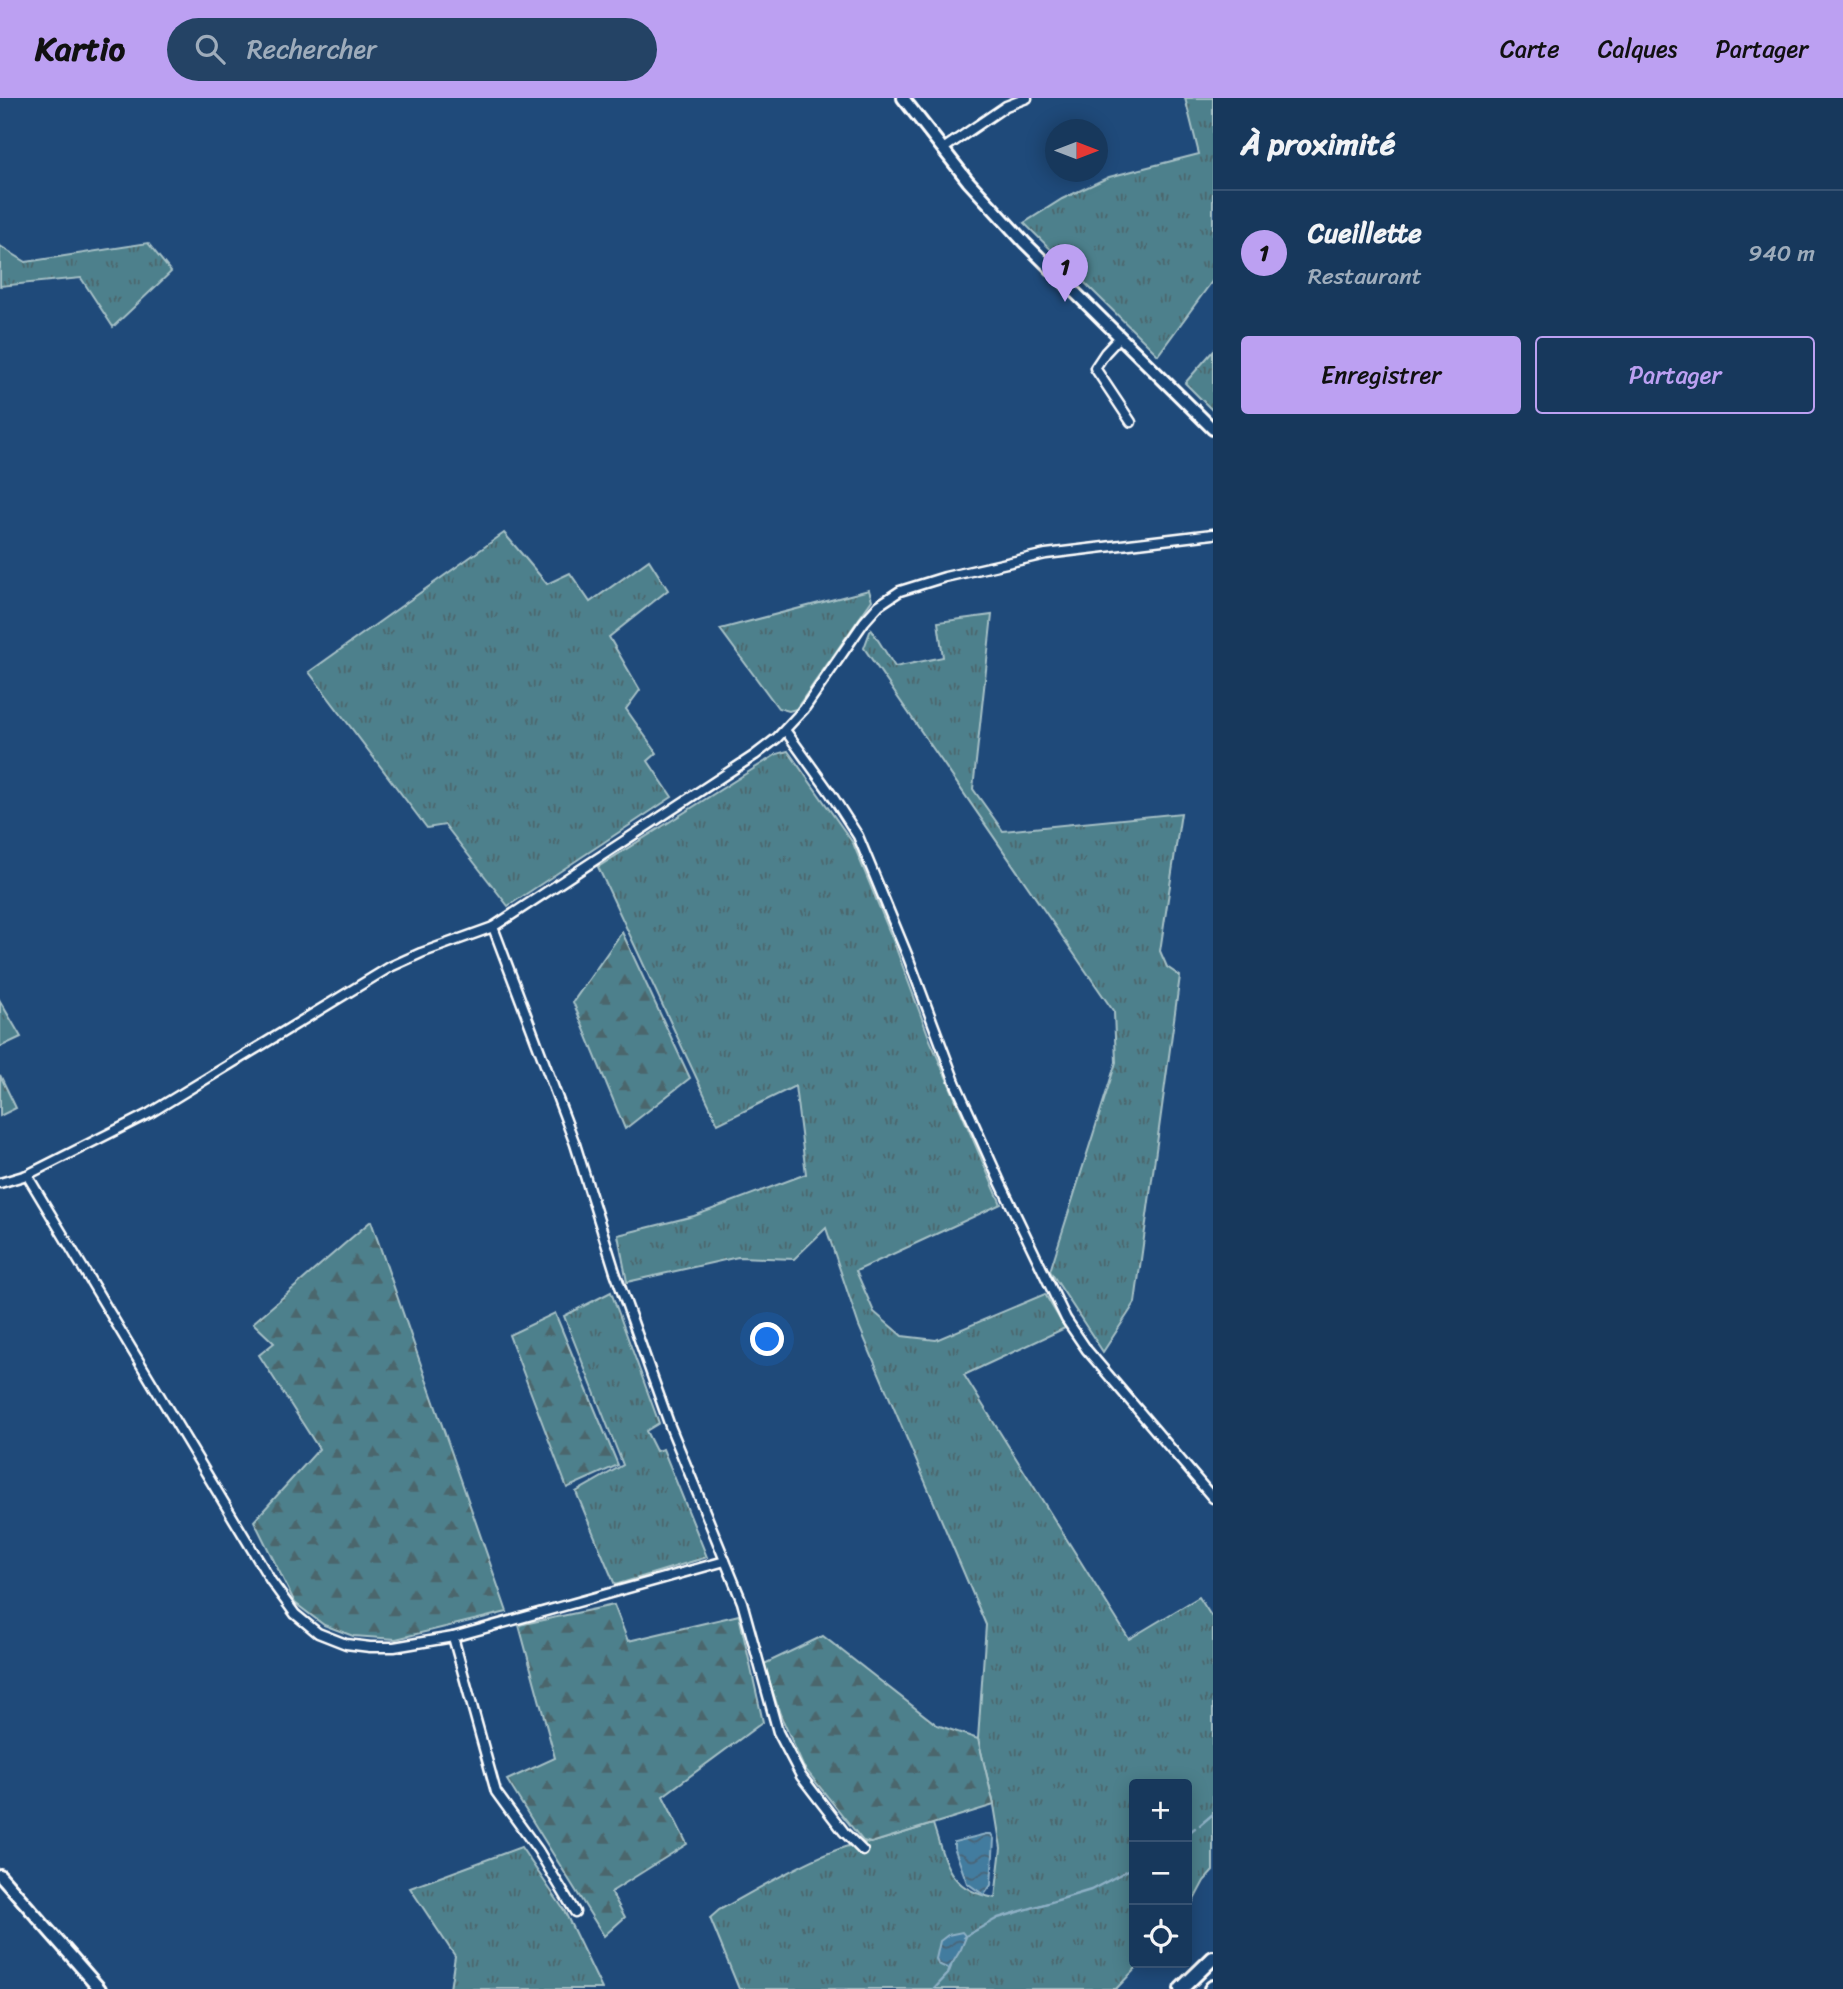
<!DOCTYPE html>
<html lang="fr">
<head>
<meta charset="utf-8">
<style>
	body { margin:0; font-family:Sriracha,sans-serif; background:#244365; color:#f1f3f6 }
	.controls { position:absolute; right:21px; bottom:21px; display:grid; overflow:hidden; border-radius:7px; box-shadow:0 4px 18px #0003 }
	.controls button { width:63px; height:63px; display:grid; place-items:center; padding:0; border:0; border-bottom:2px solid #365272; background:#17385c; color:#f1f3f6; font:35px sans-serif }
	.compass { position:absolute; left:1045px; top:21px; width:63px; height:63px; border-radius:50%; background:#17385c; box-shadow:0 4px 18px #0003; rotate:90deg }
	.you { position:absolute; left:768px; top:1242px; width:24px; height:24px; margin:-18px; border:5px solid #fff; border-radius:50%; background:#1a73e8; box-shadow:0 0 0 10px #1a73e833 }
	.badge { display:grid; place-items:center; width:46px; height:46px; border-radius:50%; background:#bca0f2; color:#111; font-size:23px; font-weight:700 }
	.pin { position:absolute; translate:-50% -58px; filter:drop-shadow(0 2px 4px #0008) }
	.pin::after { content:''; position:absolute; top:37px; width:24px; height:21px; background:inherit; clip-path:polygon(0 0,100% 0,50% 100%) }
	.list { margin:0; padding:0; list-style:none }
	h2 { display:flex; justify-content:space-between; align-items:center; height:91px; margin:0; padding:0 28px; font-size:30px }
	h2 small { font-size:23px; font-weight:400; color:#9eacbb }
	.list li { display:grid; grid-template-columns:46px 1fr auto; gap:21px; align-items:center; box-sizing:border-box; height:126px; padding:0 28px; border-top:2px solid #365272 }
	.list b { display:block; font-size:26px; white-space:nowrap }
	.list p { margin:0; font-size:23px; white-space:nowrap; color:#9eacbb }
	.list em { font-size:23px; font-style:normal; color:#9eacbb }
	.actions { display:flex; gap:14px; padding:21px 28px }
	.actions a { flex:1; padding:16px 0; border:2px solid #bca0f2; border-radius:7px; text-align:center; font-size:24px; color:#bca0f2 }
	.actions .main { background:#bca0f2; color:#111 }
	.icon { flex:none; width:38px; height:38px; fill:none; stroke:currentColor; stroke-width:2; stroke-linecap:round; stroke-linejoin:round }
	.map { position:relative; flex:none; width:1213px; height:1891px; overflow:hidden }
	header { display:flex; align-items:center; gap:42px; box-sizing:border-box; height:98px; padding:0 35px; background:#bca0f2; color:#111 }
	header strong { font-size:33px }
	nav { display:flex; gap:38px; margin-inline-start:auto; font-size:24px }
	.search { width:490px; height:63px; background:#244365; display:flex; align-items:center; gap:18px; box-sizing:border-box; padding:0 24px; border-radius:38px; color:#9eacbb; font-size:26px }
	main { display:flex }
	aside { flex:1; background:#17385c }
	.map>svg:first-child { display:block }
</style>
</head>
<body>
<header>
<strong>Kartio</strong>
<div class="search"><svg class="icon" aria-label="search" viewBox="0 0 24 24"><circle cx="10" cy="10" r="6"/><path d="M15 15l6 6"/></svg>Rechercher</div>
<nav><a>Carte</a><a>Calques</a><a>Partager</a></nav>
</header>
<main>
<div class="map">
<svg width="1213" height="1891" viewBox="0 0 1213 1891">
	<defs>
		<pattern id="grass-tufts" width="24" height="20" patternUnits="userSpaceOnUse" patternTransform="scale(1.75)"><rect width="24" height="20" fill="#4d808c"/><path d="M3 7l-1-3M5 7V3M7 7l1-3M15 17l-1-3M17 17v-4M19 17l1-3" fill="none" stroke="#4c666c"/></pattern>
		<pattern id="forest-firs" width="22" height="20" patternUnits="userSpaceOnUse" patternTransform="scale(1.75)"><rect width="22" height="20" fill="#4d808c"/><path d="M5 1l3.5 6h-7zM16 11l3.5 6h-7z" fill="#4c666c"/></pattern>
		<pattern id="water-waves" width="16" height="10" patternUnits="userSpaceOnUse" patternTransform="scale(1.75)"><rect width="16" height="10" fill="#437b9f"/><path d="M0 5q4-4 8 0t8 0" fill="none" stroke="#486476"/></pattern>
	</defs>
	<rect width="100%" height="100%" fill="#1f4a7a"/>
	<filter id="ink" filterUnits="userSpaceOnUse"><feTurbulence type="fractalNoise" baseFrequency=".0143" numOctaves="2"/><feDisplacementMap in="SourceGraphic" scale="14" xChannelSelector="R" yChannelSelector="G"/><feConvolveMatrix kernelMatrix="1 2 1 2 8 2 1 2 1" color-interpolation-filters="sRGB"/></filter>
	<g filter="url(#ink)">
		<g fill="url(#grass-tufts)" stroke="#a6c0c6" stroke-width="2">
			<path d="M 1185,0 L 1213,0 L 1213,182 L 1158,257 L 1024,125 L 1062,101 L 1109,79 L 1199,56 Z"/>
			<path d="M 148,145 L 171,174 L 113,229 L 81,180 L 0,188 L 0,148 L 26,164 Z"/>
			<path d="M 1213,253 L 1213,313 L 1185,285 Z"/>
			<path d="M 504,435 L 547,486 L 570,475 L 590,504 L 649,462 L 668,492 L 609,539 L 640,592 L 626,611 L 657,655 L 648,663 L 672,699 L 508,808 L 445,727 L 427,730 L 309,574 Z"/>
			<path d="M 869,492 L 872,502 L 796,611 L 789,613 L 778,610 L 720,531 Z"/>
			<path d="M 992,517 L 973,691 L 1003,733 L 1181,715 L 1160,853 L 1167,869 L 1180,878 L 1135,1205 L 1103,1254 L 1050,1173 L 1116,964 L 1114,914 L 864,550 L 871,531 L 895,569 L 943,559 L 938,524 Z"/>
			<path d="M 788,653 L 853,745 L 893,842 L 930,942 L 1001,1106 L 856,1173 L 874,1214 L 902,1238 L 936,1242 L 1045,1196 L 1065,1230 L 964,1277 L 1129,1541 L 1199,1499 L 1213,1521 L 1213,1773 L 1204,1783 L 1187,1815 L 1187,1686 L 1134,1686 L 1134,1865 L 1141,1865 L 1116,1891 L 739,1891 L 710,1820 L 719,1812 C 750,1796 840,1740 871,1745 L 933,1726 C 946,1766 948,1792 995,1800 L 1001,1750 L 994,1707 L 978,1641 L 986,1527 L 859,1228 L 826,1130 L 794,1161 L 738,1159 L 627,1184 L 618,1137 L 694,1118 L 806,1076 L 795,988 L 718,1026 L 598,769 L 777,656 Z"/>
			<path d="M 0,903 L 21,939 L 0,949 Z"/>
			<path d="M 0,977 L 16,1010 L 0,1018 Z"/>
			<path d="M 611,1194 L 659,1325 L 646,1333 L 656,1353 L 663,1351 L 707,1459 L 615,1487 L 576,1394 L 623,1367 L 564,1218 Z"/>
			<path d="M 521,1749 L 564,1812 L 602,1891 L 450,1891 L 455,1858 L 410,1790 Z"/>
		</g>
		<g fill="url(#forest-firs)" stroke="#a6c0c6" stroke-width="2">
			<path d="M 622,834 L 690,980 L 625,1031 L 573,904 Z"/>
			<path d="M 371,1123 L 507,1514 L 396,1541 L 353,1538 L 324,1527 L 295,1505 L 254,1423 L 319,1351 L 259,1257 L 274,1245 L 253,1225 Z"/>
			<path d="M 555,1215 L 618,1367 L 567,1390 L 509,1237 Z"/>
			<path d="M 614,1507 L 628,1543 L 739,1517 L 763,1624 L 663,1698 L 687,1746 L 611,1794 L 625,1819 L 604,1838 L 507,1682 L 555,1660 L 519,1527 Z"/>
			<path d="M 823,1538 L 937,1627 L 978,1641 L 994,1707 L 871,1745 L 863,1743 L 803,1668 L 780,1616 L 764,1566 Z"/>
		</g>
		<g fill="url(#water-waves)" stroke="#8eb0c5" stroke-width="2">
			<path d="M 986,1736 L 991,1736 L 994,1741 L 991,1787 L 984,1797 L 967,1785 L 954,1749 L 954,1744 Z"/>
			<path d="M 962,1834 L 966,1839 L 961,1851 L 949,1871 L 938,1866 L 936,1861 L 940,1843 L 948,1837 Z"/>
		</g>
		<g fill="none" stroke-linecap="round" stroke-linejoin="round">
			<g stroke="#8eb0c5" stroke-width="2.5">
				<path d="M 1200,1727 L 1213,1716"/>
				<path d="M 1187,1736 L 1195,1730"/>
				<path d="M 964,1839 L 998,1820 L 1091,1792 L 1134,1769"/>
				<path d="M 934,1891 L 948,1876 L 951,1868"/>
			</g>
			<g stroke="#fff" stroke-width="13">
				<g id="minor">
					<path d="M 943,51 L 1006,8 L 1027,0"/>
					<path d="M 1120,239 L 1105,255 L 1095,270 L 1131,324"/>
					<path d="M 785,632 L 831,696 L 858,738 L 908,859 L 955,984 L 1000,1084 L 1066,1221 L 1087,1252 L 1213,1400"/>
					<path d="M 493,829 L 575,1046 L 615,1174 L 670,1328 L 742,1504 L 778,1634 L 801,1678 L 844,1734 L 863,1753"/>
					<path d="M 27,1077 L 271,1483 L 295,1516 L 318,1535 L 346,1546 L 370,1549 L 394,1549 L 453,1539 L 725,1463"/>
					<path d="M 0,1085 L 27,1077 L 150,1015 L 390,869 L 421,855 L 493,829 L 755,657 L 777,640 L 804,611 L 864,524 L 879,507 L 900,493 L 945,479 L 1046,456 L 1213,436"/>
					<path d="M 453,1539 L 496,1694 L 538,1752 L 575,1814"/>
				</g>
			</g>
			<g stroke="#fff" stroke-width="16">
				<g id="major">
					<path d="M 903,0 L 968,83 L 1025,145 L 1213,331"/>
					<path d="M 0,1777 L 100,1891"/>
				</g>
			</g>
			<g stroke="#fff" stroke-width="18">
				<g id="highway">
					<path d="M 1181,1891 L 1213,1860"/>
					<path d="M 1211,1891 L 1213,1889"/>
				</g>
			</g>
			<use href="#minor" stroke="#1f4a7a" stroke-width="8"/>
			<use href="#major" stroke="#1f4a7a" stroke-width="10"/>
			<use href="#highway" stroke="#1f4a7a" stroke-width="12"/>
		</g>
	</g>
</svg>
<div class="controls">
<button>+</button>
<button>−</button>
<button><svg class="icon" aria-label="locate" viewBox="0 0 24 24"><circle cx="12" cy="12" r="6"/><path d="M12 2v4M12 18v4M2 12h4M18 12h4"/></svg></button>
</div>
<svg class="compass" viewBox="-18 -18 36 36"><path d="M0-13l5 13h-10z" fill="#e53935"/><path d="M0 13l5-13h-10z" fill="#9eacbb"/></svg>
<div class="you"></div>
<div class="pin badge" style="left:1065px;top:204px">1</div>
</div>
<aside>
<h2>À proximité<small></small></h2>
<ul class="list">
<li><span class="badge">1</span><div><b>Cueillette</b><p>Restaurant</p></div><em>940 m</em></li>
</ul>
<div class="actions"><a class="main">Enregistrer</a><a>Partager</a></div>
</aside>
</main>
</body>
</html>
